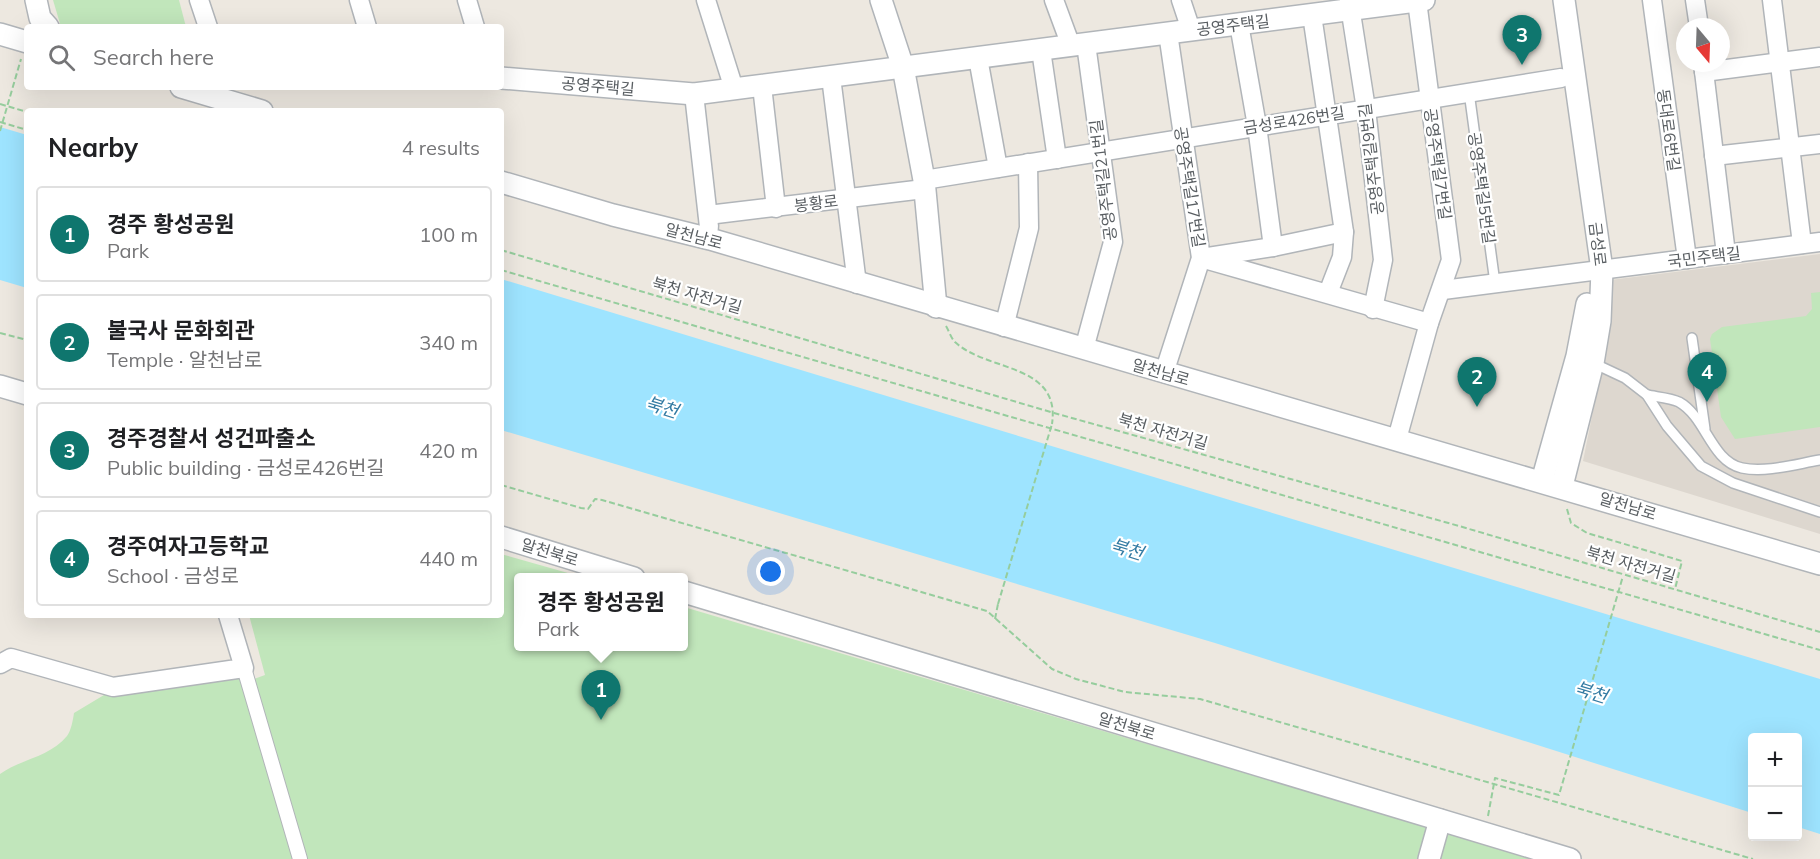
<!DOCTYPE html>
<html lang="en">
<head>
<meta charset="utf-8">
<style>
	body { margin:0; font-family:Mulish,"Noto Sans KR",sans-serif; background:#f2f2f2; color:#202124 }
	.controls { position:absolute; right:18px; bottom:18px; display:grid; overflow:hidden; border-radius:6px; box-shadow:0 6px 24px #0002 }
	.controls button { width:54px; height:54px; display:grid; place-items:center; padding:0; border:0; border-bottom:2px solid #e0e0e0; background:#fff; color:#202124; font:30px sans-serif }
	.compass { position:absolute; left:1676px; top:18px; width:54px; height:54px; border-radius:50%; background:#fff; box-shadow:0 6px 24px #0002; rotate:161deg }
	.you { position:absolute; left:771px; top:572px; width:21px; height:21px; margin:-15px; border:4px solid #fff; border-radius:50%; background:#1a73e8; box-shadow:0 0 0 9px #1a73e833 }
	.badge { display:grid; place-items:center; width:39px; height:39px; border-radius:50%; background:#0f766e; color:#fff; font-size:20px; font-weight:700 }
	.pin { position:absolute; translate:-50% -50px; filter:drop-shadow(0 2px 3px #0008) }
	.pin::after { content:''; position:absolute; top:32px; width:21px; height:18px; background:inherit; clip-path:polygon(0 0,100% 0,50% 100%) }
	.popup { position:absolute; left:514px; top:573px; width:174px; height:78px; box-sizing:border-box; display:grid; place-content:center; border-radius:6px; background:#fff; filter:drop-shadow(0 2px 4px #0005); font-size:20px; white-space:nowrap; color:#757577 }
	.popup b { font-size:22px; color:#202124 }
	.popup::after { content:''; position:absolute; left:50%; top:100%; margin-left:-12px; border:12px solid transparent; border-top-color:#fff }
	.list { margin:0; padding:0; list-style:none }
	h2 { display:flex; justify-content:space-between; align-items:center; height:78px; margin:0; padding:0 24px; font-size:26px }
	h2 small { font-size:20px; font-weight:400; color:#757577 }
	.list li { display:grid; grid-template-columns:39px 1fr auto; gap:18px; align-items:center; box-sizing:border-box; height:96px; margin:0 12px 12px; padding:0 12px; border:2px solid #e0e0e0; border-radius:6px }
	.list b { display:block; font-size:22px; white-space:nowrap }
	.list p { margin:0; font-size:20px; white-space:nowrap; color:#757577 }
	.list em { font-size:20px; font-style:normal; color:#757577 }
	.icon { flex:none; width:33px; height:33px; fill:none; stroke:currentColor; stroke-width:2; stroke-linecap:round; stroke-linejoin:round }
	.map { position:relative; flex:none; width:1820px; height:859px; overflow:hidden }
	.search { position:absolute; background:#fff; box-shadow:0 6px 24px #0002; left:24px; top:24px; width:480px; height:66px; display:flex; align-items:center; gap:15px; box-sizing:border-box; padding:0 21px; border-radius:6px; color:#757577; font-size:22px }
	.panel { position:absolute; background:#fff; box-shadow:0 6px 24px #0002; left:24px; top:108px; width:480px; height:510px; border-radius:6px }
	.map>svg:first-child { display:block }
</style>
</head>
<body>
<div class="map">
<svg width="1820" height="859" viewBox="0 0 1820 859">
	<rect width="100%" height="100%" fill="#ede8e0"/>
	<path fill="#ddd7cf" d="M 1820,254 L 1820,534 L 1583,461 L 1607,342 L 1610,280 Z"/>
	<g fill="#c1e6bb">
		<path d="M 53,0 L 179,0 L 186,27 L 61,27 Z"/>
		<path d="M 1820,292 L 1820,427 L 1735,439 L 1721,417 L 1710,339 L 1712,334 L 1722,327 L 1806,316 L 1812,309 L 1811,293 Z"/>
		<path d="M 501,554 L 582,577 L 518,578 L 518,646 L 684,646 L 684,607 L 1536,859 L 0,859 L 0,774 C 21,759 50,757 67,736 C 71,731 73,720 74,713 L 109,692 L 236,675 L 248,681 L 265,675 L 249,615 L 501,615 Z"/>
	</g>
	<g fill="#9ee4ff">
		<path d="M 0,127 L 27,135 L 27,288 L 0,280 Z"/>
		<path d="M 501,279 L 1820,679 L 1820,834 L 1798,827 L 1798,738 L 1752,738 L 1752,813 L 1215,643 L 501,430 Z"/>
	</g>
	<g fill="none" stroke-linecap="round" stroke-linejoin="round">
		<g stroke="#b1b5b9" stroke-width="12">
			<g id="service">
				<path d="M 1469,92 L 1495,283"/>
				<path d="M 1692,338 L 1705,429"/>
				<path d="M 1593,363 L 1625,378 L 1647,395 L 1667,426 L 1701,466 L 1733,483 L 1820,512"/>
				<path d="M 1647,395 C 1657,397 1671,398 1679,402 C 1706,417 1711,461 1742,468 C 1766,473 1796,464 1820,460"/>
			</g>
		</g>
		<g stroke="#b1b5b9" stroke-width="16">
			<path id="pedestrian" d="M 244,668 L 300,859"/>
		</g>
		<g stroke="#b1b5b9" stroke-width="21">
			<g id="minor">
				<path d="M 199,0 L 208,27"/>
				<path d="M 359,0 L 367,27"/>
				<path d="M 467,0 L 475,27"/>
				<path d="M 706,0 L 734,89"/>
				<path d="M 1054,0 L 1071,46"/>
				<path d="M 1181,0 L 1191,30"/>
				<path d="M 1349,0 L 1366,109 L 1383,260 L 1373,309"/>
				<path d="M 1652,0 L 1687,259"/>
				<path d="M 1695,0 L 1699,27"/>
				<path d="M 1772,0 L 1802,244"/>
				<path d="M 1312,15 L 1344,232 L 1342,257 L 1328,293"/>
				<path d="M 1239,24 L 1257,126 L 1273,247"/>
				<path d="M 1041,50 L 1057,159"/>
				<path d="M 978,58 L 998,168"/>
				<path d="M 1703,63 L 1726,254"/>
				<path d="M 1704,72 L 1820,57"/>
				<path d="M 831,77 L 857,284"/>
				<path d="M 762,86 L 776,208"/>
				<path d="M 694,94 L 709,227"/>
				<path d="M 1714,156 L 1820,144"/>
				<path d="M 924,180 L 1561,78"/>
				<path d="M 708,215 L 924,189"/>
				<path d="M 1208,257 L 1273,247 L 1344,232"/>
				<path d="M 1201,258 L 1429,323"/>
				<path d="M 1443,290 L 1820,242"/>
				<path d="M 1004,327 L 1029,228 L 1028,163"/>
				<path d="M 1084,349 L 1113,242 L 1086,44"/>
				<path d="M 1164,373 L 1201,258 L 1168,33"/>
				<path d="M 1397,439 L 1429,323 L 1451,260 L 1417,1"/>
				<path d="M 0,664 L 11,658 L 113,687 L 244,668 L 228,615"/>
			</g>
		</g>
		<g stroke="#b1b5b9" stroke-width="24">
			<g id="tertiary">
				<path d="M 36,0 L 40,18 L 48,27"/>
				<path d="M 881,0 L 903,67 L 924,180 L 936,307"/>
				<path d="M 0,34 L 27,42"/>
				<path d="M 501,78 L 694,94 L 1424,0"/>
				<path d="M 181,87 L 262,111"/>
				<path d="M 501,182 L 613,215 L 710,239 L 1820,564"/>
				<path d="M 0,386 L 27,394"/>
				<path d="M 1542,481 L 1577,356 L 1587,304"/>
				<path d="M 1562,486 L 1593,363 L 1600,321 L 1602,270 L 1564,0"/>
				<path d="M 501,537 L 634,578"/>
				<path d="M 684,592 L 1570,859"/>
				<path d="M 1429,859 L 1440,820"/>
			</g>
		</g>
		<g stroke="#96cd9d" stroke-width="2" stroke-dasharray="6 3" stroke-linecap="butt">
			<path d="M 0,104 L 27,112"/>
			<path d="M 0,122 L 27,130"/>
			<path d="M 0,131 L 21,59"/>
			<path d="M 501,250 L 1054,413 L 1459,526 L 1820,632"/>
			<path d="M 501,270 L 1820,650"/>
			<path d="M 946,326 C 949,331 951,338 955,342 C 987,372 1061,363 1052,424"/>
			<path d="M 0,333 L 27,340"/>
			<path d="M 501,485 L 581,508 L 588,509 L 595,499 L 602,500 L 987,611 L 1052,669 L 1076,679 L 1125,692 L 1200,699 L 1753,859"/>
			<path d="M 1567,509 L 1571,523 L 1587,533 L 1682,561 L 1675,589"/>
			<path d="M 995,619 L 998,604"/>
			<path d="M 1488,816 L 1495,778 L 1559,795 L 1623,576"/>
		</g>
		<use href="#service" stroke="#fff" stroke-width="9"/>
		<use href="#pedestrian" stroke="#fff" stroke-width="14"/>
		<use href="#minor" stroke="#fff" stroke-width="18"/>
		<use href="#tertiary" stroke="#fff" stroke-width="21"/>
		<path stroke="#96cd9d" stroke-width="2" stroke-dasharray="6 3" stroke-linecap="butt" d="M 998,604 L 1052,424"/>
	</g>
	<g text-anchor="middle" dominant-baseline="central" stroke-width="4.5" stroke-linejoin="round" paint-order="stroke">
		<g font-size="16" fill="#595e62" stroke="#fff">
			<text transform="translate(1233 25) rotate(-7)">공영주택길</text>
			<text transform="translate(598 86) rotate(5)">공영주택길</text>
			<text transform="translate(1294 120) rotate(-9)">금성로426번길</text>
			<text transform="translate(1669 130) rotate(82)">동대로6번길</text>
			<text transform="translate(1371 159) rotate(-97)">공영주택길9번길</text>
			<text transform="translate(1438 164) rotate(82)">공영주택길7번길</text>
			<text transform="translate(1103 180) rotate(-97)">공영주택길21번길</text>
			<text transform="translate(1190 187) rotate(81)">공영주택길17번길</text>
			<text transform="translate(1482 188) rotate(82)">공영주택길5번길</text>
			<text transform="translate(816 203) rotate(-7)">봉황로</text>
			<text transform="translate(694 236) rotate(15)">알천남로</text>
			<text transform="translate(1598 244) rotate(83)">금성로</text>
			<text transform="translate(1704 257) rotate(-7)">국민주택길</text>
			<text transform="translate(697 295) rotate(16)">북천 자전거길</text>
			<text transform="translate(1161 372) rotate(16)">알천남로</text>
			<text transform="translate(1163 431) rotate(16)">북천 자전거길</text>
			<text transform="translate(1628 506) rotate(17)">알천남로</text>
			<text transform="translate(550 552) rotate(17)">알천북로</text>
			<text transform="translate(1631 564) rotate(16)">북천 자전거길</text>
			<text transform="translate(1127 726) rotate(17)">알천북로</text>
		</g>
		<g font-size="18" font-style="italic" fill="#337ba3" stroke="#fff">
			<text transform="translate(662 407) rotate(17)">북천</text>
			<text transform="translate(1127 549) rotate(17)">북천</text>
			<text transform="translate(1591 692) rotate(17)">북천</text>
		</g>
	</g>
</svg>
<div class="controls">
<button>+</button>
<button>−</button>
</div>
<svg class="compass" viewBox="-18 -18 36 36"><path d="M0-13l5 13h-10z" fill="#e53935"/><path d="M0 13l5-13h-10z" fill="#757577"/></svg>
<div class="you"></div>
<div class="pin badge" style="left:601px;top:720px">1</div>
<div class="popup"><b>경주 황성공원</b>Park</div>
<div class="pin badge" style="left:1477px;top:407px">2</div>
<div class="pin badge" style="left:1522px;top:65px">3</div>
<div class="pin badge" style="left:1707px;top:402px">4</div>
<div class="search"><svg class="icon" aria-label="search" viewBox="0 0 24 24"><circle cx="10" cy="10" r="6"/><path d="M15 15l6 6"/></svg>Search here</div>
<section class="panel">
<h2>Nearby<small>4 results</small></h2>
<ul class="list">
<li><span class="badge">1</span><div><b>경주 황성공원</b><p>Park</p></div><em>100 m</em></li>
<li><span class="badge">2</span><div><b>불국사 문화회관</b><p>Temple · 알천남로</p></div><em>340 m</em></li>
<li><span class="badge">3</span><div><b>경주경찰서 성건파출소</b><p>Public building · 금성로426번길</p></div><em>420 m</em></li>
<li><span class="badge">4</span><div><b>경주여자고등학교</b><p>School · 금성로</p></div><em>440 m</em></li>
</ul>
</section>
</div>
</body>
</html>
